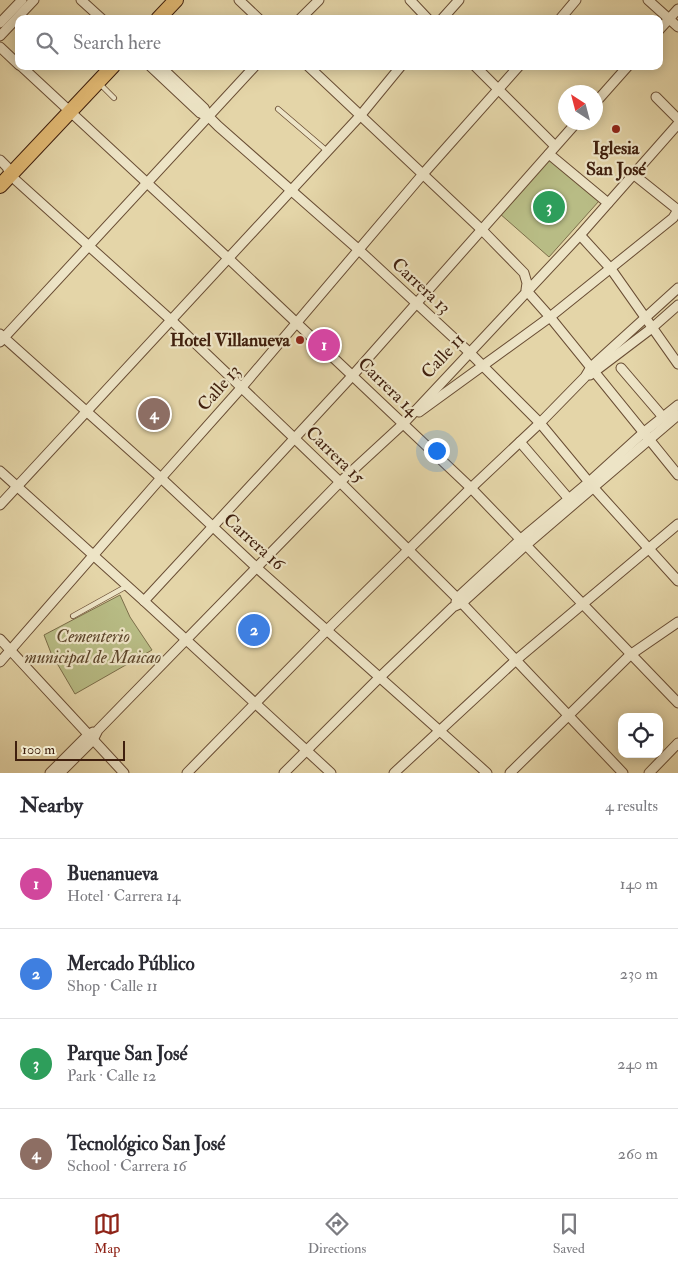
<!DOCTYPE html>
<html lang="en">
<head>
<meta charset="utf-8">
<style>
	body { margin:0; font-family:"IM FELL Double Pica",serif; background:#f7f7f7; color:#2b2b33 }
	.controls { position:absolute; right:15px; bottom:15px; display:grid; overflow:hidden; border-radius:10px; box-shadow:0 2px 12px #0003 }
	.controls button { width:45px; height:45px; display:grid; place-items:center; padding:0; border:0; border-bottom:1px solid #e1e1e2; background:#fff; color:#2b2b33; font:25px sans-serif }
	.compass { position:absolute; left:558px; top:85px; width:45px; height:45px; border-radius:50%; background:#fff; box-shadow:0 2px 12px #0003; rotate:324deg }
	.scale { position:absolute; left:15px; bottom:12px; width:110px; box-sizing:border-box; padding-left:5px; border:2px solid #40200e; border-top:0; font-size:14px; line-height:18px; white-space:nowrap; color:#40200e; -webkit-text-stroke:4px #ede4c6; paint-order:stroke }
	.you { position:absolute; left:436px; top:450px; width:18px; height:18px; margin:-12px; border:4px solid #fff; border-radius:50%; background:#1a73e8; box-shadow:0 0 0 8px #1a73e833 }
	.badge { display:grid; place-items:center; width:32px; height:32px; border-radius:50%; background:#8f2418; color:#fff; font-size:16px; font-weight:700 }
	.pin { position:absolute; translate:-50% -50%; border:2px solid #fff; box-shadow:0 1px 5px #0006 }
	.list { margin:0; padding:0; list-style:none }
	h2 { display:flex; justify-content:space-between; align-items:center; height:65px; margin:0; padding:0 20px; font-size:21px }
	h2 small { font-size:16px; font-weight:400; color:#7c7c81 }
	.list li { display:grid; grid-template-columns:32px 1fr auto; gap:15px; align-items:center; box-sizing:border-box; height:90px; padding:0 20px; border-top:1px solid #e1e1e2 }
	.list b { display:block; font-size:19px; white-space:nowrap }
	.list p { margin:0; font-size:16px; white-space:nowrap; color:#7c7c81 }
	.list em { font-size:16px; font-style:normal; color:#7c7c81 }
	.icon { flex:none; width:28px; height:28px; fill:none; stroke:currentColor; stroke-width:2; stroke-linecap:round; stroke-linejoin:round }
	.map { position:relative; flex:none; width:678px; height:773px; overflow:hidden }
	.search { position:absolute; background:#fff; box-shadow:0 2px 12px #0003; left:15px; right:15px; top:15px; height:55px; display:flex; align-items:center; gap:12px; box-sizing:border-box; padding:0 18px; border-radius:10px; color:#7c7c81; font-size:19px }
	.sheet { height:425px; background:#fff }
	nav { display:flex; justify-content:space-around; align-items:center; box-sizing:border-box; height:70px; border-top:1px solid #e1e1e2; background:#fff; font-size:14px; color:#7c7c81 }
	nav a { display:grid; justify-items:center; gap:2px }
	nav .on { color:#8f2418 }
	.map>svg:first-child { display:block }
</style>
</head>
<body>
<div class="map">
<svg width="678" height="773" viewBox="0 0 678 773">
	<rect width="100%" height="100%" fill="#e4d5a8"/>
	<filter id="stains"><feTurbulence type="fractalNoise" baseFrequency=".004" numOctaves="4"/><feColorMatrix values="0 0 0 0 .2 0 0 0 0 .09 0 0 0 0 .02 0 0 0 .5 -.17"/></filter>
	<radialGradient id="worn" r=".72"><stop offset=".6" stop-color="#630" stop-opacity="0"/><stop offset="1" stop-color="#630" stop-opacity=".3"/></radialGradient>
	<g fill="#b8bc85" stroke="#7c6e4a">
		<path d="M 550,157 L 599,201 L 549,257 L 499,213 Z"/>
		<path d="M 120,595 L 130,617 L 152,650 L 75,694 L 51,653 L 44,635 Z"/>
	</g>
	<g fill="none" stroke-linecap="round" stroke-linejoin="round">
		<g stroke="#694d34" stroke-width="6">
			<g id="service">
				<path d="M 99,83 L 114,98"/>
				<path d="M 278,109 L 327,151"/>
				<path d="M 73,616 L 127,586"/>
			</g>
		</g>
		<g stroke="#694d34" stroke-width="11">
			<g id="minor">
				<path d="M 81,0 L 102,19"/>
				<path d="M 239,0 L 259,19"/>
				<path d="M 410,0 L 428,19"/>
				<path d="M 648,0 L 678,27"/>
				<path d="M 300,19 L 319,0"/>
				<path d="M 442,19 L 459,0"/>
				<path d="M 560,19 L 576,0"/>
				<path d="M 0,23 L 22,0"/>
				<path d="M 659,30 L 678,9"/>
				<path d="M 0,36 L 34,0"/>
				<path d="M 0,47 L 19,65"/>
				<path d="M 21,66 L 228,258 L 471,488 L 678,703"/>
				<path d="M 150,66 L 200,113 L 209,117"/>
				<path d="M 160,66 L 204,108 L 209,117 L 218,126 L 359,250 L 469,352 L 540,423 L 593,487 L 678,581"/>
				<path d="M 308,66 L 482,230 L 524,273 L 527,283 L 526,290 L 550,317 L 678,475"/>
				<path d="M 475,66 L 555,146"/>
				<path d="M 656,97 L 678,119"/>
				<path d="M 596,102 L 628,66"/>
				<path d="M 549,154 L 608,203"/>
				<path d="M 0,160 L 7,167 L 10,175 L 171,320 L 340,482 L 457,598 L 623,773"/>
				<path d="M 633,174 L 678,210"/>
				<path d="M 580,235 L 611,269 L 678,364"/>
				<path d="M 0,334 L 161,478 L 257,568 L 487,773"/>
				<path d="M 0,342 L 255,66"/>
				<path d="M 621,368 L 663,417"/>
				<path d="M 590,375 L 652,328 L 678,305"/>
				<path d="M 419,412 L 550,317 L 673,218 L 678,210"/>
				<path d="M 520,442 L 569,499"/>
				<path d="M 0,471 L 144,601 L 331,773"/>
				<path d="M 0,505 L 360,116 L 401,66"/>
				<path d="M 144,601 L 353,375 L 577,122"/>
				<path d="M 456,602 L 457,598 L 521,539 L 589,482 L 643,433 L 678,405"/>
				<path d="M 0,639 L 124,773"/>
				<path d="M 0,662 L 161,478 L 242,387 L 423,174 L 519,66"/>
				<path d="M 50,773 L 88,735 L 93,732"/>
				<path d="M 60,773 L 93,740 L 98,730 L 340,482 L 403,424 L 580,235 L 678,124"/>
				<path d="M 187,773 L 327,630 L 471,488 L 540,423 L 585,377 L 591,367 L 678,288"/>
				<path d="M 284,773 L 379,678 L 453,607 L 462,603 L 526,545 L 678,415"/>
				<path d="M 394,773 L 516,660 L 678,524"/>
				<path d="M 510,773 L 630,655 L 678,622"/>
				<path d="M 649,773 L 678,743"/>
			</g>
		</g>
		<g stroke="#40200e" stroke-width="16">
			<g id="trunk">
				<path d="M 158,19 L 176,0"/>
				<path d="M 0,186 L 113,66"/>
			</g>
		</g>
		<use href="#service" stroke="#ede4c6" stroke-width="4.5"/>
		<use href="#minor" stroke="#ede4c6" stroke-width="9"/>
		<use href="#trunk" stroke="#e2ba74" stroke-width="14"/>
	</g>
	<g fill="#8f2418" stroke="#ede4c6" stroke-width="2">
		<circle cx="616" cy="129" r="5"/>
		<circle cx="300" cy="340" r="5"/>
	</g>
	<g text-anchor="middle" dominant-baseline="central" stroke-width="4.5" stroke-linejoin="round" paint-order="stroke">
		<g font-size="18" font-weight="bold" fill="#40200e" stroke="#ede4c6">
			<text x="616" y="148">Iglesia<tspan x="616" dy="21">San José</tspan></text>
			<text x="290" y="340" text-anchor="end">Hotel Villanueva</text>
		</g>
		<g font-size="18" fill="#40200e" stroke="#ede4c6">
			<text transform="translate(421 286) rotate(43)">Carrera 13</text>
			<text transform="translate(443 356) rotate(-47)">Calle 11</text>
			<text transform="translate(388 387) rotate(44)">Carrera 14</text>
			<text transform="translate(219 388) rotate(-49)">Calle 13</text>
			<text transform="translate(335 455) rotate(44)">Carrera 15</text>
			<text transform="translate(254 542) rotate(42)">Carrera 16</text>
		</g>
		<g font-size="18" font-style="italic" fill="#5e472c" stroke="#ede4c6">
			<text x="93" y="636">Cementerio<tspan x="93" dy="21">municipal de Maicao</tspan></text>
		</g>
	</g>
	<rect width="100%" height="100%" filter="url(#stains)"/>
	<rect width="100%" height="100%" fill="url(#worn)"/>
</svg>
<div class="controls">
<button><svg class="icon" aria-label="locate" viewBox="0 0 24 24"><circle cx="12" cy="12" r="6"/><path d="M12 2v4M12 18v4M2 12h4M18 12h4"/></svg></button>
</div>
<svg class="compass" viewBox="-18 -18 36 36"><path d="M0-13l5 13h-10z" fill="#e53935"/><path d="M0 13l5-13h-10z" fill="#7c7c81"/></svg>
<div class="scale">100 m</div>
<div class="you"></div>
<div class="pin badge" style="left:324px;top:345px;background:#d1479c">1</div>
<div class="pin badge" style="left:254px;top:630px;background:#3f7fe0">2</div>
<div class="pin badge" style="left:549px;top:207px;background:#2e9e5b">3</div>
<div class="pin badge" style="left:154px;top:414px;background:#8d6e63">4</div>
<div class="search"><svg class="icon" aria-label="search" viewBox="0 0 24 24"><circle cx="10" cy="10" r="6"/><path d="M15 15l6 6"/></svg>Search here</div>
</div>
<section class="sheet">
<h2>Nearby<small>4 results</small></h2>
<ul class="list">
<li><span class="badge" style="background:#d1479c">1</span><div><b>Buenanueva</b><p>Hotel · Carrera 14</p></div><em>140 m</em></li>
<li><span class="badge" style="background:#3f7fe0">2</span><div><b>Mercado Público</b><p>Shop · Calle 11</p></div><em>230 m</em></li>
<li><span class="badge" style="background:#2e9e5b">3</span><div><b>Parque San José</b><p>Park · Calle 12</p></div><em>240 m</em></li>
<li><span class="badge" style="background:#8d6e63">4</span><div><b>Tecnológico San José</b><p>School · Carrera 16</p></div><em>260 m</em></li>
</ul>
</section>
<nav>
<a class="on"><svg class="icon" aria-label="map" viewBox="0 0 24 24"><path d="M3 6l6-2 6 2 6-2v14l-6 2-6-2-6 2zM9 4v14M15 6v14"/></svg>Map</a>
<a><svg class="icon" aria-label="directions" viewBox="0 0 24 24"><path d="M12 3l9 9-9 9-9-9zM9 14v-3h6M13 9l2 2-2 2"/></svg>Directions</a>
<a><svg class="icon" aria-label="saved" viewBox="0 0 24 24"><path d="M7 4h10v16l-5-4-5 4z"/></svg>Saved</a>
</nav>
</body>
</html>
